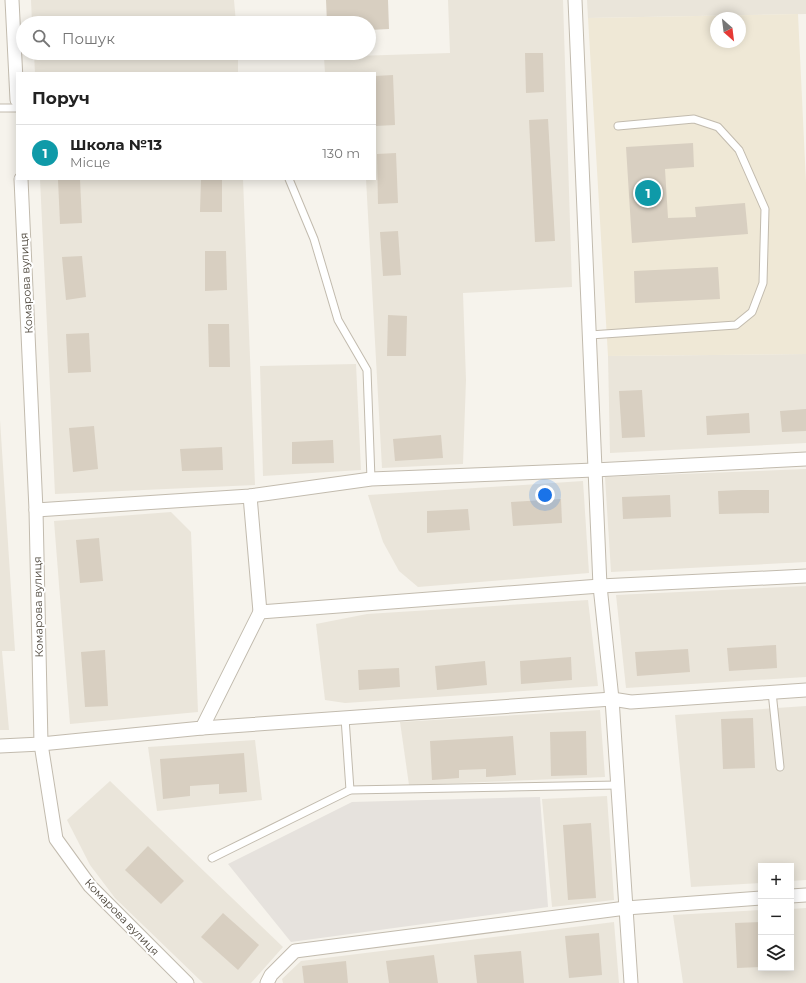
<!DOCTYPE html>
<html lang="uk">
<head>
<meta charset="utf-8">
<style>
	body { margin:0; font-family:Montserrat,sans-serif; background:#f2f2f2; color:#222 }
	.controls { position:absolute; right:12px; bottom:12px; display:grid; overflow:hidden; border-radius:0px; box-shadow:0 2px 10px #0003 }
	.controls button { width:36px; height:36px; display:grid; place-items:center; padding:0; border:0; border-bottom:1px solid #e0e0e0; background:#fff; color:#222; font:20px sans-serif }
	.compass { position:absolute; left:710px; top:12px; width:36px; height:36px; border-radius:50%; background:#fff; box-shadow:0 2px 10px #0003; rotate:152deg }
	.you { position:absolute; left:545px; top:495px; width:14px; height:14px; margin:-10px; border:3px solid #fff; border-radius:50%; background:#1a73e8; box-shadow:0 0 0 6px #1a73e833 }
	.badge { display:grid; place-items:center; width:26px; height:26px; border-radius:50%; background:#fc3f1d; color:#fff; font-size:13px; font-weight:700 }
	.pin { position:absolute; translate:-50% -50%; border:2px solid #fff; box-shadow:0 1px 4px #0006 }
	.list { margin:0; padding:0; list-style:none }
	h2 { display:flex; justify-content:space-between; align-items:center; height:52px; margin:0; padding:0 16px; font-size:17px }
	h2 small { font-size:13px; font-weight:400; color:#767676 }
	.list li { display:grid; grid-template-columns:26px 1fr auto; gap:12px; align-items:center; box-sizing:border-box; height:56px; padding:0 16px; border-top:1px solid #e0e0e0 }
	.list b { display:block; font-size:15px; white-space:nowrap }
	.list p { margin:0; font-size:13px; white-space:nowrap; color:#767676 }
	.list em { font-size:13px; font-style:normal; color:#767676 }
	.icon { flex:none; width:22px; height:22px; fill:none; stroke:currentColor; stroke-width:2; stroke-linecap:round; stroke-linejoin:round }
	.map { position:relative; flex:none; width:806px; height:983px; overflow:hidden }
	.search { position:absolute; background:#fff; box-shadow:0 2px 10px #0003; left:16px; top:16px; width:360px; height:44px; display:flex; align-items:center; gap:10px; box-sizing:border-box; padding:0 14px; border-radius:22px; color:#767676; font-size:15px }
	.panel { position:absolute; background:#fff; box-shadow:0 2px 10px #0003; left:16px; top:72px; width:360px; height:108px; border-radius:0px }
	.map>svg:first-child { display:block }
</style>
</head>
<body>
<div class="map">
<svg width="806" height="983" viewBox="0 0 806 983">
	<rect width="100%" height="100%" fill="#f6f3ec"/>
	<g fill="#eae5da">
		<path d="M 31,0 L 234,0 L 236,23 L 32,23 Z"/>
		<path d="M 448,0 L 563,0 L 572,287 L 463,293 L 466,380 L 463,464 L 382,468 L 366,179 L 375,179 L 375,73 L 325,73 L 324,57 L 450,53 Z"/>
		<path d="M 587,0 L 806,0 L 806,14 L 588,18 Z"/>
		<path d="M 34,53 L 238,53 L 238,73 L 35,73 Z"/>
		<path d="M 40,179 L 243,179 L 255,485 L 55,494 Z"/>
		<path d="M 806,354 L 806,443 L 610,453 L 608,356 Z"/>
		<path d="M 356,364 L 361,470 L 263,476 L 260,366 Z"/>
		<path d="M 0,420 L 15,651 L 2,651 L 9,730 L 0,730 Z"/>
		<path d="M 806,469 L 806,562 L 611,572 L 605,477 Z"/>
		<path d="M 583,481 L 589,573 L 418,587 L 399,571 L 383,542 L 368,495 Z"/>
		<path d="M 171,512 L 191,532 L 198,712 L 70,724 L 54,521 Z"/>
		<path d="M 806,586 L 806,677 L 626,688 L 616,595 Z"/>
		<path d="M 588,600 L 598,686 L 345,703 L 325,700 L 316,624 L 367,614 Z"/>
		<path d="M 806,706 L 806,880 L 791,881 L 791,866 L 761,866 L 761,883 L 691,887 L 675,715 Z"/>
		<path d="M 600,710 L 605,777 L 409,785 L 400,722 Z"/>
		<path d="M 255,740 L 262,800 L 157,811 L 148,747 Z"/>
		<path d="M 110,781 L 283,947 L 251,983 L 203,983 L 115,898 L 90,865 L 67,820 Z"/>
		<path d="M 607,796 L 614,900 L 552,907 L 542,799 Z"/>
		<path d="M 806,908 L 806,983 L 683,983 L 673,915 L 761,910 L 761,968 L 791,968 L 791,909 Z"/>
		<path d="M 614,922 L 619,983 L 283,983 L 282,979 L 301,961 Z"/>
	</g>
	<path fill="#e6e2dd" d="M 540,797 L 548,907 L 291,942 L 228,864 L 352,802 Z"/>
	<path fill="#efe8d6" fill-rule="evenodd" d="M 798,14 L 806,183 L 806,354 L 608,356 L 588,18 ZM 716,18 L 740,18 L 740,42 L 716,42 Z"/>
	<g fill="#d8cfc1">
		<path d="M 326,0 L 388,0 L 389,29 L 369,30 L 369,23 L 327,23 Z"/>
		<path d="M 525,53 L 543,53 L 544,92 L 526,93 Z"/>
		<path d="M 393,75 L 395,125 L 375,126 L 375,76 Z"/>
		<path d="M 548,119 L 555,241 L 535,242 L 529,120 Z"/>
		<path d="M 693,143 L 694,167 L 665,169 L 668,218 L 696,217 L 695,207 L 745,203 L 748,234 L 632,243 L 626,147 Z"/>
		<path d="M 396,153 L 398,203 L 378,204 L 377,154 Z"/>
		<path d="M 80,179 L 82,223 L 60,224 L 58,180 Z"/>
		<path d="M 201,179 L 222,179 L 222,212 L 200,212 Z"/>
		<path d="M 398,231 L 401,275 L 383,276 L 380,232 Z"/>
		<path d="M 205,251 L 226,251 L 227,290 L 205,291 Z"/>
		<path d="M 82,256 L 86,297 L 66,300 L 62,257 Z"/>
		<path d="M 718,267 L 720,299 L 635,303 L 634,271 Z"/>
		<path d="M 388,315 L 407,316 L 406,356 L 387,356 Z"/>
		<path d="M 208,324 L 229,324 L 230,367 L 209,367 Z"/>
		<path d="M 89,333 L 91,372 L 68,373 L 66,334 Z"/>
		<path d="M 642,390 L 645,437 L 622,438 L 619,391 Z"/>
		<path d="M 806,409 L 806,431 L 782,432 L 780,411 Z"/>
		<path d="M 749,413 L 750,433 L 707,435 L 706,416 Z"/>
		<path d="M 94,426 L 98,469 L 73,472 L 69,428 Z"/>
		<path d="M 441,435 L 443,458 L 395,461 L 393,439 Z"/>
		<path d="M 333,440 L 334,463 L 292,464 L 292,442 Z"/>
		<path d="M 222,447 L 223,470 L 182,471 L 180,449 Z"/>
		<path d="M 741,490 L 769,490 L 769,513 L 719,514 L 718,491 Z"/>
		<path d="M 670,495 L 671,517 L 623,519 L 622,497 Z"/>
		<path d="M 561,499 L 562,523 L 513,526 L 511,502 Z"/>
		<path d="M 468,509 L 470,530 L 427,533 L 427,511 Z"/>
		<path d="M 99,538 L 103,581 L 80,583 L 76,540 Z"/>
		<path d="M 776,645 L 777,668 L 729,671 L 727,648 Z"/>
		<path d="M 688,649 L 690,672 L 637,676 L 635,652 Z"/>
		<path d="M 105,650 L 108,706 L 85,707 L 81,652 Z"/>
		<path d="M 571,657 L 572,680 L 521,684 L 520,661 Z"/>
		<path d="M 485,661 L 487,685 L 437,690 L 435,666 Z"/>
		<path d="M 399,668 L 400,687 L 359,690 L 358,670 Z"/>
		<path d="M 753,718 L 755,768 L 723,769 L 721,719 Z"/>
		<path d="M 586,731 L 587,775 L 551,776 L 550,732 Z"/>
		<path d="M 513,736 L 516,775 L 486,777 L 486,769 L 459,770 L 459,778 L 432,780 L 430,741 Z"/>
		<path d="M 244,753 L 247,792 L 219,794 L 219,784 L 190,786 L 190,796 L 163,799 L 160,759 Z"/>
		<path d="M 591,823 L 596,898 L 568,900 L 563,825 Z"/>
		<path d="M 148,846 L 184,881 L 161,904 L 125,870 Z"/>
		<path d="M 223,913 L 259,945 L 238,970 L 201,937 Z"/>
		<path d="M 761,922 L 761,967 L 737,968 L 735,923 Z"/>
		<path d="M 599,933 L 602,975 L 569,978 L 565,936 Z"/>
		<path d="M 521,951 L 524,983 L 477,983 L 474,955 Z"/>
		<path d="M 434,955 L 438,983 L 389,983 L 386,961 Z"/>
		<path d="M 346,961 L 348,983 L 304,983 L 302,966 Z"/>
	</g>
	<g fill="none" stroke-linecap="round" stroke-linejoin="round">
		<g stroke="#c2bbae" stroke-width="9">
			<g id="service">
				<path d="M 0,108 L 17,108"/>
				<path d="M 289,179 L 314,239 L 338,320 L 367,370 L 371,479"/>
				<path d="M 590,335 L 736,325 L 752,312 L 763,283 L 765,209 L 739,150 L 718,127 L 694,119 L 618,126"/>
				<path d="M 772,692 L 780,767"/>
				<path d="M 345,718 L 350,790"/>
				<path d="M 212,858 L 350,790 L 618,785"/>
			</g>
		</g>
		<g stroke="#c2bbae" stroke-width="15">
			<g id="minor">
				<path d="M 12,0 L 17,100"/>
				<path d="M 575,0 L 600,586 L 612,699 L 631,983"/>
				<path d="M 21,179 L 36,510 L 41,744 L 56,839 L 90,886 L 187,983"/>
				<path d="M 250,496 L 260,612"/>
				<path d="M 36,510 L 250,496 L 371,479 L 594,470 L 806,459"/>
				<path d="M 202,728 L 612,699 L 631,702 L 806,690"/>
				<path d="M 0,746 L 41,744 L 202,728 L 260,612 L 600,586 L 806,576"/>
				<path d="M 791,896 L 806,895"/>
				<path d="M 267,983 L 271,975 L 295,951 L 626,908 L 761,898"/>
			</g>
		</g>
		<use href="#service" stroke="#fff" stroke-width="7"/>
		<use href="#minor" stroke="#fff" stroke-width="13"/>
	</g>
	<g text-anchor="middle" dominant-baseline="central" stroke-width="4" stroke-linejoin="round" paint-order="stroke">
		<g font-size="11" fill="#4b4439" stroke="#fff">
			<text transform="translate(26 283) rotate(-93)">Комарова вулиця</text>
			<text transform="translate(38 607) rotate(-91)">Комарова вулиця</text>
			<text transform="translate(122 917) rotate(46)">Комарова вулиця</text>
		</g>
	</g>
</svg>
<div class="controls">
<button>+</button>
<button>−</button>
<button><svg class="icon" aria-label="layers" viewBox="0 0 24 24"><path d="M12 4l9 5-9 5-9-5zM3 14l9 5 9-5"/></svg></button>
</div>
<svg class="compass" viewBox="-18 -18 36 36"><path d="M0-13l5 13h-10z" fill="#e53935"/><path d="M0 13l5-13h-10z" fill="#767676"/></svg>
<div class="you"></div>
<div class="pin badge" style="left:648px;top:193px;background:#0f9aa8">1</div>
<div class="search"><svg class="icon" aria-label="search" viewBox="0 0 24 24"><circle cx="10" cy="10" r="6"/><path d="M15 15l6 6"/></svg>Пошук</div>
<section class="panel">
<h2>Поруч<small></small></h2>
<ul class="list">
<li><span class="badge" style="background:#0f9aa8">1</span><div><b>Школа №13</b><p>Місце</p></div><em>130 m</em></li>
</ul>
</section>
</div>
</body>
</html>
